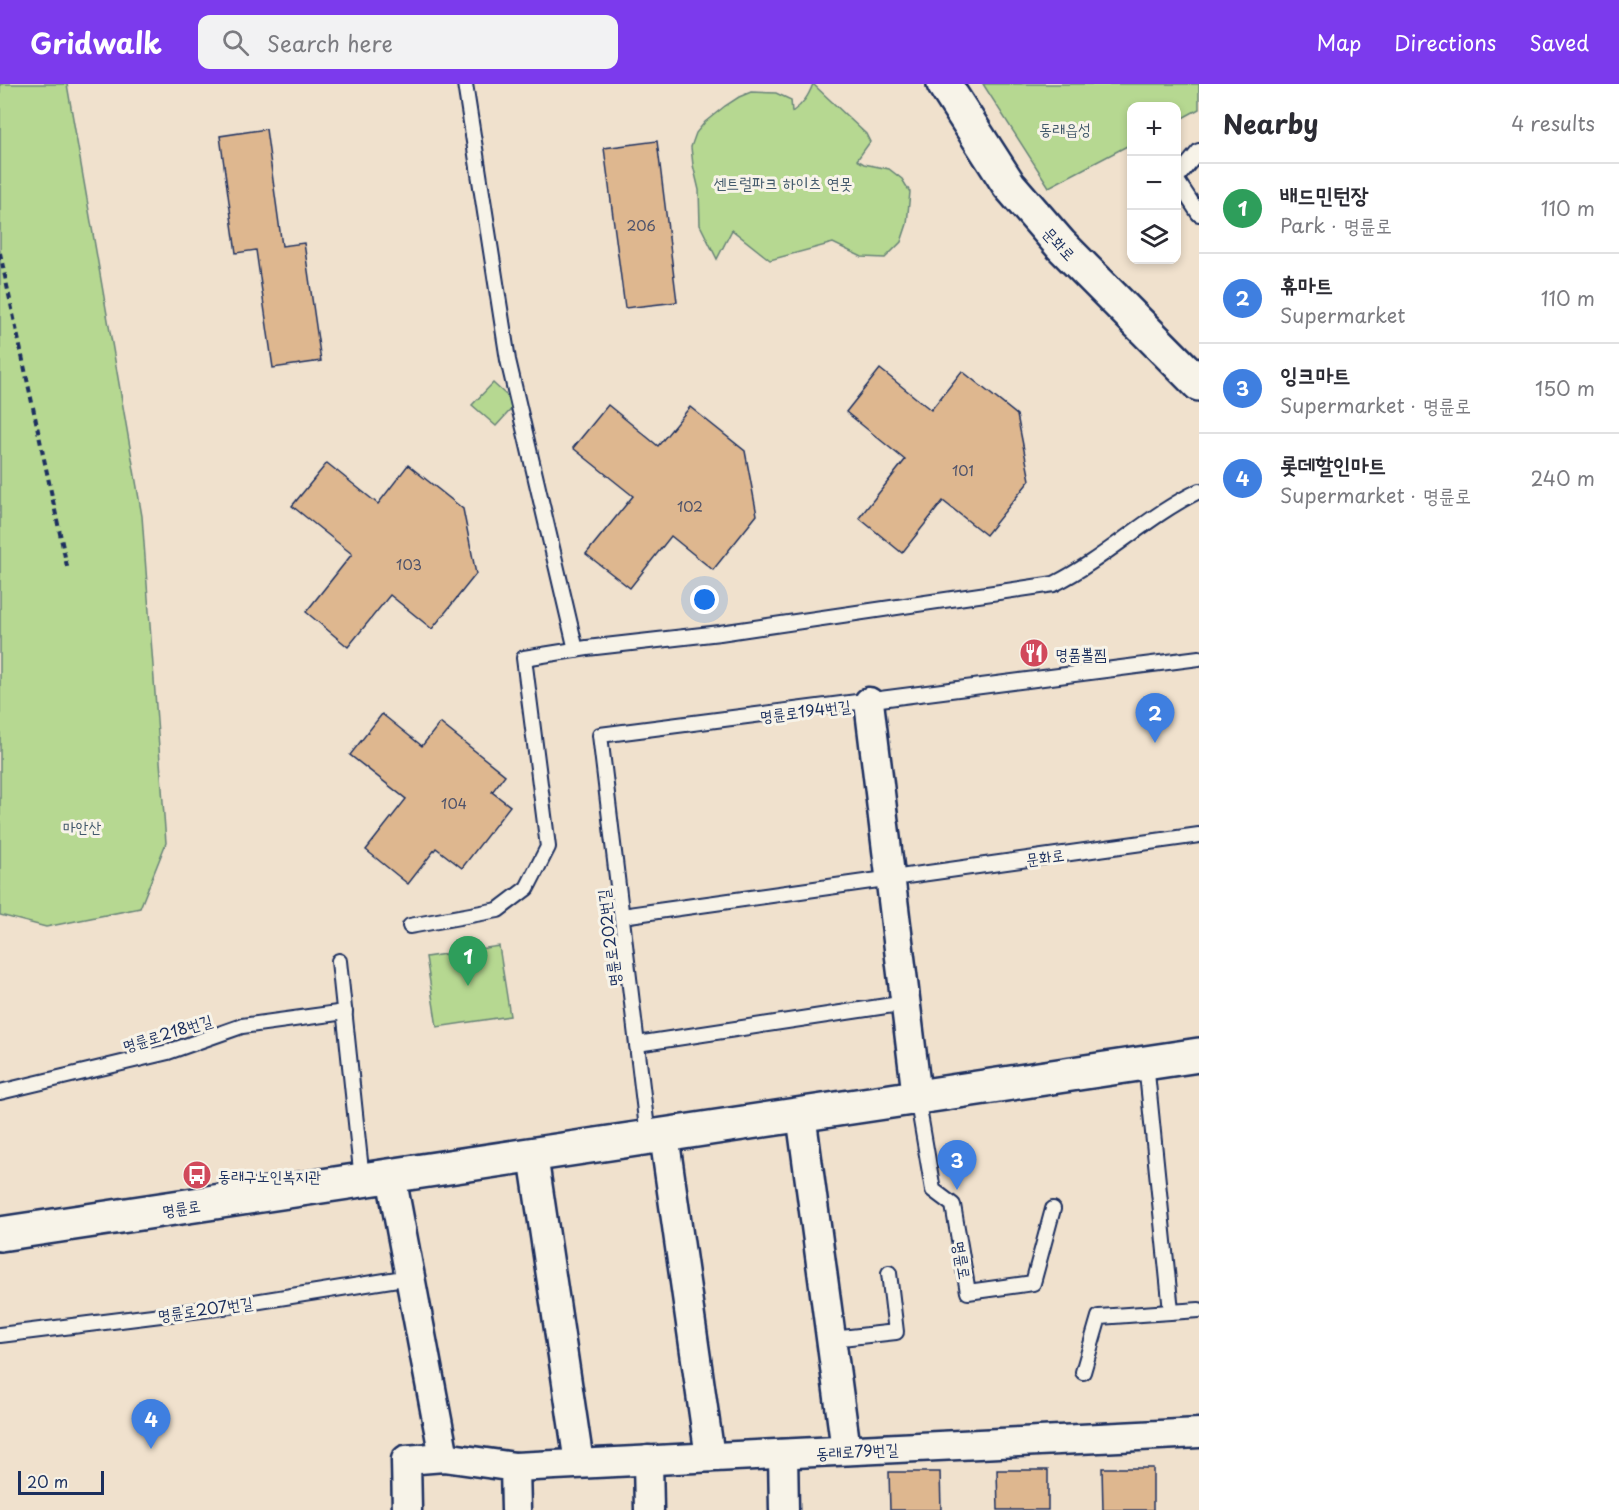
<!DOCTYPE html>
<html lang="en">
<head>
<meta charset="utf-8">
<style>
	body { margin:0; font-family:"Playpen Sans","Poor Story",sans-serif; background:#f2f2f3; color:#2b2b33 }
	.controls { position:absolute; right:18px; top:18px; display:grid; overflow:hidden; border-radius:12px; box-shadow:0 3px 9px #0003 }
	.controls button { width:54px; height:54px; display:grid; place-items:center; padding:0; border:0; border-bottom:2px solid #e1e1e2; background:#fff; color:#2b2b33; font:30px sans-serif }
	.scale { position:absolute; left:18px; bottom:15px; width:86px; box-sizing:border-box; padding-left:6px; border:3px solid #1b2f5e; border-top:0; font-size:16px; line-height:21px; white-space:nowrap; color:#1b2f5e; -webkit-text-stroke:4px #f7f3e8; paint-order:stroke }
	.you { position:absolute; left:705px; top:516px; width:21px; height:21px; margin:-15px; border:4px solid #fff; border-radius:50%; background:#1a73e8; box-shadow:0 0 0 9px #1a73e833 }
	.badge { display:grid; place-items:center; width:39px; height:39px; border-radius:50%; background:#7c3aed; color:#fff; font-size:20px; font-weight:700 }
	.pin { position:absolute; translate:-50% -50px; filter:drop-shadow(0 2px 3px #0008) }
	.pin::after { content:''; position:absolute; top:32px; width:21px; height:18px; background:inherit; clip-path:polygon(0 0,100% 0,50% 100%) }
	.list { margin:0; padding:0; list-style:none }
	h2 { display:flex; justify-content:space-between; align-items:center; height:78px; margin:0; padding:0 24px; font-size:26px }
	h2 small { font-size:20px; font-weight:400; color:#7c7c81 }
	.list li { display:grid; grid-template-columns:39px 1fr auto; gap:18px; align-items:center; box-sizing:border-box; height:90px; padding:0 24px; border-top:2px solid #e1e1e2 }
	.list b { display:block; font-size:22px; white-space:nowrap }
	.list p { margin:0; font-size:20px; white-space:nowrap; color:#7c7c81 }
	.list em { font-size:20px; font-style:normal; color:#7c7c81 }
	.icon { flex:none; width:33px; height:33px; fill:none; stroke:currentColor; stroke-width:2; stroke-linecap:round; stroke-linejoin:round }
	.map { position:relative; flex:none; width:1199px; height:1426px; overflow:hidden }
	header { display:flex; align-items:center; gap:36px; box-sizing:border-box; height:84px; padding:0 30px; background:#7c3aed; color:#fff }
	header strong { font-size:28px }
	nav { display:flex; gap:33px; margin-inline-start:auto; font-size:21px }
	.search { width:420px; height:54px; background:#f2f2f3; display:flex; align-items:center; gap:15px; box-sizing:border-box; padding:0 21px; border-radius:12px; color:#7c7c81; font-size:22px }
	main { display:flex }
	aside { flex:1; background:#fff }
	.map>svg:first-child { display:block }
</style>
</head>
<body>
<header>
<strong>Gridwalk</strong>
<div class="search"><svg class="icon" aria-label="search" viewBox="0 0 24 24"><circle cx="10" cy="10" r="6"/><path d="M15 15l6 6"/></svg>Search here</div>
<nav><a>Map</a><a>Directions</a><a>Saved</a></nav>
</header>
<main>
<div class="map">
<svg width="1199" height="1426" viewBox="0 0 1199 1426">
	<rect width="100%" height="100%" fill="#f0e1cd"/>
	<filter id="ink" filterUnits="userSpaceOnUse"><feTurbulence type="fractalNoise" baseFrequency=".0167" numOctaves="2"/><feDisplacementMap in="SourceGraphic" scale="12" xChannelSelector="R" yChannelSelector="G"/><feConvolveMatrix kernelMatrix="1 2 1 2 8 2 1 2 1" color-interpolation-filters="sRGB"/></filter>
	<g filter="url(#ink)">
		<g fill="#b6d891" stroke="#688478" stroke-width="1.5">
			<path d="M 0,0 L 67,0 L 142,432 L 166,759 L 140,824 L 46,843 L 0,831 Z"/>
			<path d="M 813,0 L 866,50 L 870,58 L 857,76 L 864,80 L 889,85 L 902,95 L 910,108 L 907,140 L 901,158 L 885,174 L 862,173 L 833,159 L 770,176 L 732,146 L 717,175 L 700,141 L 699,106 L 693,81 L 691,63 L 696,49 L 705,38 L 725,22 L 739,13 L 751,8 L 776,9 L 791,16 L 792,28 C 803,20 808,13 813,0 Z"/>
			<path d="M 983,0 L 1199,0 L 1199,25 L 1177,37 L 1176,22 L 1132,22 L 1131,60 L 1049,103 Z"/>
			<path d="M 493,299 L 516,320 L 496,342 L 472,321 Z"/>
			<path d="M 499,862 L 510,932 L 437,943 L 426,873 Z"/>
		</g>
		<g fill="#deb78f" stroke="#1b2f5e" stroke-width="1.5">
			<path d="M 266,45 L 282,162 L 304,159 L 321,277 L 273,284 L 256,166 L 236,169 L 220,52 Z"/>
			<path d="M 657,57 L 677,218 L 625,224 L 604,64 Z"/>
			<path d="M 880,285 L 931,326 L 962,287 L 1017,331 L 1030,396 L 986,451 L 943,417 L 902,469 L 859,434 L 905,376 L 846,328 Z"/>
			<path d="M 608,321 L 658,362 L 690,323 L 745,367 L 757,431 L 713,486 L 671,452 L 630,504 L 586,470 L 633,412 L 573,364 Z"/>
			<path d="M 327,379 L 378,420 L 408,381 L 463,425 L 476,490 L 432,545 L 390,511 L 348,563 L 306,528 L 352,470 L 292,422 Z"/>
			<path d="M 382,630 L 422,662 L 440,639 L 505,691 L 492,708 L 510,722 L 462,784 L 436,764 L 408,800 L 366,766 L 406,715 L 350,671 Z"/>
			<path d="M 1102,1384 L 1153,1384 L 1153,1426 L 1103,1426 Z"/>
			<path d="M 997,1386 L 1048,1386 L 1048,1426 L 998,1426 Z"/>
			<path d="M 889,1388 L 940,1388 L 941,1426 L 890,1426 Z"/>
		</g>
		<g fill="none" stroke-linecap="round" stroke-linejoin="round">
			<g stroke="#1b2f5e" stroke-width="18">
				<g id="lane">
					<path d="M 465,0 L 508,276 L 576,566"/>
					<path d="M 1176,95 L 1199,130"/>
					<path d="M 1176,95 L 1199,67"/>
					<path d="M 622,832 L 1199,751"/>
					<path d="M 410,842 L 498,826 L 527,804 L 548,763 L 524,574 L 587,564 L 720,549 L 1054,500 C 1106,474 1147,432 1199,407"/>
					<path d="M 339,877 L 362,1096"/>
					<path d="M 637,960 L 906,919"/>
					<path d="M 1146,979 L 1171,1227"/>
					<path d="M 0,1008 L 168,968 L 242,942 L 345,928"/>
					<path d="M 917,1013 L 933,1106 L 953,1121 L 968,1208 L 1033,1199 L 1053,1125"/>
					<path d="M 648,1053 L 600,651 L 1199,574"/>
					<path d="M 0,1251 L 217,1224 L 410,1193"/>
					<path d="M 832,1255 L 896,1248 L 889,1189"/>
					<path d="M 1083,1288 L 1099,1233 L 1199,1226"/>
				</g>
			</g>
			<g stroke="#1b2f5e" stroke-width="33">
				<g id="street">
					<path d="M 869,618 L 917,1013"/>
					<path d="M 801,1030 L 846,1366"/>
					<path d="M 664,1051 L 710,1373"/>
					<path d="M 533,1071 L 579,1379"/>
					<path d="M 391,1092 L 444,1373"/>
					<path d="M 783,1370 L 784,1426"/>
					<path d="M 648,1376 L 649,1426"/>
					<path d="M 515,1383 L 1199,1349"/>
					<path d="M 407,1426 L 406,1376 L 444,1373 L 515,1383 L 516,1426"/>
				</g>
			</g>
			<g stroke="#1b2f5e" stroke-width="38">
				<g id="secondary">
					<path d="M 944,0 L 1009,101 L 1061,161 L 1199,300"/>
					<path d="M 0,1150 L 1199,971"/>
				</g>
			</g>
			<path stroke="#1b2f5e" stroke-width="4" stroke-dasharray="6 4.5" stroke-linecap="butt" d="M 0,169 L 68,487"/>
			<use href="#lane" stroke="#f7f3e8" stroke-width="14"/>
			<use href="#street" stroke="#f7f3e8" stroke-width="28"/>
			<use href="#secondary" stroke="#f7f3e8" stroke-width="33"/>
		</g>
	</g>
	<defs>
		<g id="restaurant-disc" transform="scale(1.5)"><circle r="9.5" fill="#d1495b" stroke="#f7f3e8"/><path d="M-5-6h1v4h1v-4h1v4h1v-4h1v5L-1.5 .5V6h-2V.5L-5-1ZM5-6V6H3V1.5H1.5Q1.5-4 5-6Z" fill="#fff"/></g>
		<g id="bus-disc" transform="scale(1.5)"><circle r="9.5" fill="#d1495b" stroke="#f7f3e8"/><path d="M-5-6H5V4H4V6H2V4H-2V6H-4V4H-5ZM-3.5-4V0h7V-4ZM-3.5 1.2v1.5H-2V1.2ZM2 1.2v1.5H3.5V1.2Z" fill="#fff"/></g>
	</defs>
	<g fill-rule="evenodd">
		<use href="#restaurant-disc" x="1034" y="569"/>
		<use href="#bus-disc" x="197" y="1091"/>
	</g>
	<g text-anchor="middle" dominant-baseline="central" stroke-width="6" stroke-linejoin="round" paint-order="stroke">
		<g font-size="14" fill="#4c516a">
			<text x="641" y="141">206</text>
			<text x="963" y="386">101</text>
			<text x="690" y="422">102</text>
			<text x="409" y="480">103</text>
			<text x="454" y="719">104</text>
		</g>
		<g font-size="16" fill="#42596b" stroke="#f7f3e8">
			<text x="1065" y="44">동래읍성</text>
			<text x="783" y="98">센트럴파크 하이츠 연못</text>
			<text x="82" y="742">마안산</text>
		</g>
		<g font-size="16" fill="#1b2f5e" stroke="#f7f3e8">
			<text transform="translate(1060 159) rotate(47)">문화로</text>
			<text transform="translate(805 626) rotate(-7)">명륜로194번길</text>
			<text transform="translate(1045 772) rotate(-8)">문화로</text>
			<text transform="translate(608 854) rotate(-97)">명륜로202번길</text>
			<text transform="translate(167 948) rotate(-17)">명륜로218번길</text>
			<text transform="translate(181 1123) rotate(-9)">명륜로</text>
			<text transform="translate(963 1176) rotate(80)">명륜로</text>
			<text transform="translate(205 1224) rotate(-8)">명륜로207번길</text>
			<text transform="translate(857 1366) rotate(-3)">동래로79번길</text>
		</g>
		<g font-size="16" fill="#1b2f5e" stroke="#f7f3e8" text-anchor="start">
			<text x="1055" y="569">명품뽈찜</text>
			<text x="218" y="1091">동래구노인복지관</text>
		</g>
	</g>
</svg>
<div class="controls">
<button>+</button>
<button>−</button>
<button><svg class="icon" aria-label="layers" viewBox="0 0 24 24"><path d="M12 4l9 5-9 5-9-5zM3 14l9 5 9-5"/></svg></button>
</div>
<div class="scale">20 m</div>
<div class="you"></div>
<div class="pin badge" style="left:468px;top:902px;background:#2e9e5b">1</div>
<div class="pin badge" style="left:1155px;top:659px;background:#3f7fe0">2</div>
<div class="pin badge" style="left:957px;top:1106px;background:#3f7fe0">3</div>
<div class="pin badge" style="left:151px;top:1365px;background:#3f7fe0">4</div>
</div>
<aside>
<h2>Nearby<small>4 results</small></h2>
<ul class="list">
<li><span class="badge" style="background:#2e9e5b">1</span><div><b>배드민턴장</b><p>Park · 명륜로</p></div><em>110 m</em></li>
<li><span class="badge" style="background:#3f7fe0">2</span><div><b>휴마트</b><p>Supermarket</p></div><em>110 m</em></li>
<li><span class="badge" style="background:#3f7fe0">3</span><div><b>잉크마트</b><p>Supermarket · 명륜로</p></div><em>150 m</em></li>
<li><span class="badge" style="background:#3f7fe0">4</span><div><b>롯데할인마트</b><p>Supermarket · 명륜로</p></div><em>240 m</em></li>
</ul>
</aside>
</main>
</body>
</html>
